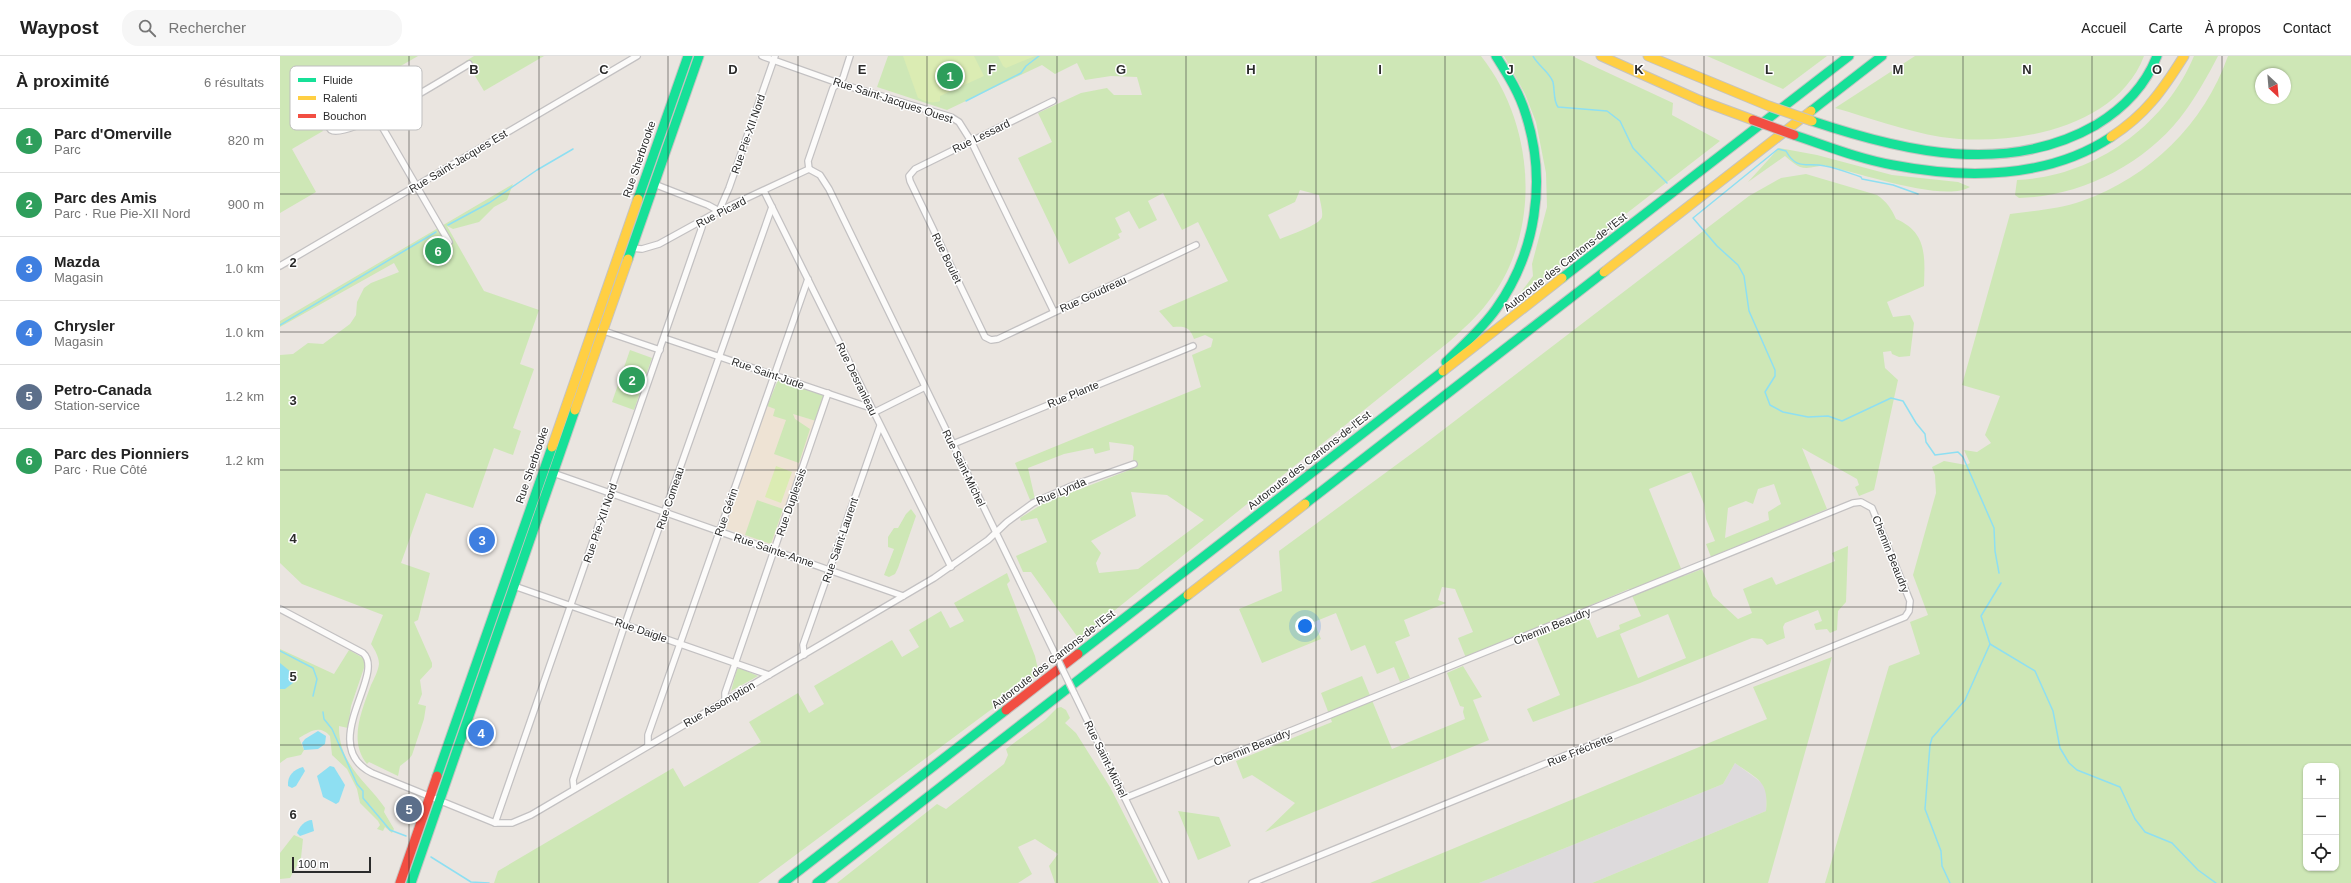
<!DOCTYPE html>
<html lang="fr">
<head>
<meta charset="utf-8">
<style>
	body { margin:0; font-family:Arial,sans-serif; background:#f6f6f6; color:#222 }
	.controls { position:absolute; right:12px; bottom:12px; display:grid; overflow:hidden; border-radius:8px; box-shadow:0 1px 3px #0004 }
	.controls button { width:36px; height:36px; display:grid; place-items:center; padding:0; border:0; border-bottom:1px solid #e0e0e0; background:#fff; color:#222; font:20px sans-serif }
	.compass { position:absolute; left:1975px; top:12px; width:36px; height:36px; border-radius:50%; background:#fff; box-shadow:0 1px 3px #0004; rotate:154deg }
	.scale { position:absolute; left:12px; bottom:10px; width:79px; box-sizing:border-box; padding-left:4px; border:2px solid #2b2b2b; border-top:0; font-size:11px; line-height:14px; white-space:nowrap; color:#2b2b2b; -webkit-text-stroke:3px #fff; paint-order:stroke }
	.you { position:absolute; left:1025px; top:570px; width:14px; height:14px; margin:-10px; border:3px solid #fff; border-radius:50%; background:#1a73e8; box-shadow:0 0 0 6px #1a73e833 }
	.badge { display:grid; place-items:center; width:26px; height:26px; border-radius:50%; background:#6e6c6a; color:#fff; font-size:13px; font-weight:700 }
	.pin { position:absolute; translate:-50% -50%; border:2px solid #fff; box-shadow:0 1px 4px #0006 }
	.list { margin:0; padding:0; list-style:none }
	h2 { display:flex; justify-content:space-between; align-items:center; height:52px; margin:0; padding:0 16px; font-size:17px }
	h2 small { font-size:13px; font-weight:400; color:#767676 }
	.list li { display:grid; grid-template-columns:26px 1fr auto; gap:12px; align-items:center; box-sizing:border-box; height:64px; padding:0 16px; border-top:1px solid #e0e0e0 }
	.list b { display:block; font-size:15px; white-space:nowrap }
	.list p { margin:0; font-size:13px; white-space:nowrap; color:#767676 }
	.list em { font-size:13px; font-style:normal; color:#767676 }
	.icon { flex:none; width:22px; height:22px; fill:none; stroke:currentColor; stroke-width:2; stroke-linecap:round; stroke-linejoin:round }
	.map { position:relative; flex:none; width:2071px; height:827px; overflow:hidden }
	header { display:flex; align-items:center; gap:24px; box-sizing:border-box; height:56px; padding:0 20px; background:#fff; border-bottom:1px solid #e0e0e0 }
	header strong { font-size:19px }
	nav { display:flex; gap:22px; margin-inline-start:auto; font-size:14px }
	.search { width:280px; height:36px; background:#f6f6f6; display:flex; align-items:center; gap:10px; box-sizing:border-box; padding:0 14px; border-radius:16px; color:#767676; font-size:15px }
	main { display:flex }
	aside { flex:1; background:#fff }
	.map>svg:first-child { display:block }
</style>
</head>
<body>
<header>
<strong>Waypost</strong>
<div class="search"><svg class="icon" aria-label="search" viewBox="0 0 24 24"><circle cx="10" cy="10" r="6"/><path d="M15 15l6 6"/></svg>Rechercher</div>
<nav><a>Accueil</a><a>Carte</a><a>À propos</a><a>Contact</a></nav>
</header>
<main>
<aside>
<h2>À proximité<small>6 résultats</small></h2>
<ul class="list">
<li><span class="badge" style="background:#2e9e5b">1</span><div><b>Parc d'Omerville</b><p>Parc</p></div><em>820 m</em></li>
<li><span class="badge" style="background:#2e9e5b">2</span><div><b>Parc des Amis</b><p>Parc · Rue Pie-XII Nord</p></div><em>900 m</em></li>
<li><span class="badge" style="background:#3f7fe0">3</span><div><b>Mazda</b><p>Magasin</p></div><em>1.0 km</em></li>
<li><span class="badge" style="background:#3f7fe0">4</span><div><b>Chrysler</b><p>Magasin</p></div><em>1.0 km</em></li>
<li><span class="badge" style="background:#5c6f8a">5</span><div><b>Petro-Canada</b><p>Station-service</p></div><em>1.2 km</em></li>
<li><span class="badge" style="background:#2e9e5b">6</span><div><b>Parc des Pionniers</b><p>Parc · Rue Côté</p></div><em>1.2 km</em></li>
</ul>
</aside>
<div class="map">
<svg width="2071" height="827" viewBox="0 0 2071 827">
	<rect width="100%" height="100%" fill="#eae5e0"/>
	<path fill="#dddadc" d="M 1455,707 L 1482,727 L 1487,737 L 1486,755 L 1312,827 L 1199,827 L 1443,728 Z"/>
	<path fill="#eee3d4" d="M 487,350 L 536,365 L 494,489 L 491,489 L 445,472 Z"/>
	<g fill="#cee7b6" fill-rule="evenodd">
		<path d="M 0,0 L 138,0 L 34,60 L 43,75 L 12,93 L 36,136 L 0,157 Z"/>
		<path d="M 194,0 L 264,0 L 204,35 L 186,5 Z"/>
		<path d="M 608,0 L 1201,0 C 1255,68 1263,176 1208,246 C 1197,261 1183,273 1170,285 L 799,583 L 751,516 L 743,516 L 736,500 L 767,486 L 757,462 L 741,465 L 740,462 L 764,447 L 852,413 L 854,391 L 852,389 L 829,386 L 830,394 L 815,398 L 813,392 L 784,398 L 748,412 L 755,443 L 750,444 L 735,407 L 921,331 L 912,299 L 931,291 L 933,283 L 925,279 L 914,283 C 910,271 905,270 893,271 L 879,255 L 948,225 L 918,166 L 902,174 L 883,137 L 868,145 L 877,164 L 859,173 L 849,155 L 835,162 L 842,176 L 838,178 L 840,182 L 789,208 L 738,102 L 772,86 L 758,57 L 801,37 L 827,32 L 834,39 L 862,39 L 857,21 L 831,20 L 805,24 L 797,7 L 775,18 L 762,9 L 667,54 L 597,31 ZM 1020,134 L 1039,139 C 1040,145 1043,155 1042,161 C 1040,169 1009,179 1000,183 L 988,159 L 1015,146 ZM 851,436 L 887,439 L 924,464 L 858,513 L 819,517 L 816,507 L 821,497 L 811,485 L 856,460 Z"/>
		<path d="M 1224,0 L 1292,0 L 1393,47 L 1392,59 L 1440,85 L 1236,243 L 1253,220 L 1252,208 L 1267,151 L 1266,117 L 1256,66 L 1245,38 Z"/>
		<path d="M 1427,0 L 1547,0 L 1503,33 Z"/>
		<path d="M 1635,0 L 1864,0 C 1836,74 1729,91 1661,81 C 1625,75 1590,62 1555,52 Z"/>
		<path d="M 1914,0 L 1938,0 C 1927,21 1915,43 1900,62 C 1863,109 1799,141 1739,142 L 1735,139 L 1737,124 C 1813,121 1885,70 1914,0 Z"/>
		<path d="M 1948,0 L 2071,0 L 2071,827 L 1545,827 L 1609,610 L 1640,598 L 1630,566 L 1648,559 L 1633,519 L 1656,437 L 1655,419 L 1652,411 L 1664,405 L 1686,409 L 1690,407 L 1684,394 L 1697,396 L 1711,387 L 1705,379 L 1720,340 L 1682,329 L 1730,158 C 1754,155 1779,153 1802,145 C 1870,121 1924,68 1948,0 ZM 1981,18 L 2005,18 L 2005,42 L 1981,42 ZM 2026,710 L 2056,710 L 2056,812 L 2026,812 Z"/>
		<path d="M 1499,92 L 1537,99 L 1612,119 L 1678,126 L 1690,131 C 1664,147 1577,116 1547,110 C 1538,109 1529,114 1520,111 C 1515,109 1510,104 1505,100 L 1468,126 Z"/>
		<path d="M 1526,118 L 1597,139 C 1607,146 1611,152 1616,163 C 1647,176 1645,200 1644,230 L 1607,246 L 1613,261 L 1630,259 L 1634,267 L 1630,300 L 1619,301 L 1612,298 L 1611,295 L 1603,296 L 1605,312 L 1618,324 L 1594,434 L 1579,440 L 1575,431 L 1579,429 L 1577,423 L 1522,392 L 1547,453 L 1431,501 L 1426,488 L 1435,485 L 1426,463 L 1424,448 L 1411,416 L 1369,433 L 1404,520 L 1422,513 L 1433,540 L 1458,563 L 1472,557 L 1463,533 L 1492,521 L 1496,529 L 1555,505 L 1552,497 L 1568,490 L 1566,546 L 1558,555 L 1557,574 L 1550,577 L 1547,573 L 1536,574 L 1534,568 L 1542,565 L 1538,554 L 1505,567 L 1503,571 L 1505,582 L 1487,589 L 1482,583 L 1472,582 L 1360,627 L 1253,666 L 1247,653 L 1280,639 L 1253,574 L 1186,602 L 1178,582 L 1193,576 L 1175,533 L 1162,531 L 1158,544 L 1166,547 L 1124,564 L 1130,580 L 1115,586 L 1130,622 L 1120,626 L 1114,611 L 1097,618 L 1085,589 L 1071,595 L 1056,557 L 1034,566 L 1041,583 L 982,607 L 959,553 L 1002,535 L 999,495 L 1142,390 L 1469,140 L 1501,122 ZM 1494,428 L 1501,448 L 1488,456 L 1489,464 L 1445,482 L 1448,452 L 1466,445 L 1473,448 L 1478,433 ZM 1349,533 L 1361,560 L 1339,569 L 1340,573 L 1317,582 L 1304,552 ZM 1388,558 L 1406,602 L 1358,622 L 1340,578 Z"/>
		<path d="M 233,128 L 227,144 L 214,151 L 199,166 L 173,173 L 167,170 L 204,235 L 259,254 L 240,308 L 254,313 L 233,372 L 241,375 L 233,399 L 214,392 L 193,452 L 146,437 L 121,507 L 150,517 L 138,564 L 134,566 L 152,607 L 152,611 L 140,624 L 142,638 L 138,648 L 146,650 L 144,663 L 132,699 L 129,703 L 120,710 L 118,720 L 89,706 L 87,708 C 68,685 82,654 91,629 C 94,623 98,615 99,608 C 99,601 95,594 91,588 L 103,559 L 22,528 L 0,507 L 0,299 L 13,298 L 28,287 L 43,288 L 70,268 L 76,259 L 77,246 L 84,232 L 91,227 L 119,216 L 114,207 L 0,271 L 0,265 Z"/>
		<path d="M 350,294 L 372,302 L 354,354 L 332,346 Z"/>
		<path d="M 498,324 L 542,338 L 544,341 L 536,365 L 513,358 L 515,363 L 530,373 L 519,407 L 494,398 L 506,364 L 493,360 L 495,353 L 487,350 Z"/>
		<path d="M 477,444 L 503,453 L 491,488 L 465,479 Z"/>
		<path d="M 631,453 L 636,460 L 618,512 L 615,518 L 609,521 L 604,519 L 614,493 L 608,491 L 608,481 L 614,472 L 618,472 L 626,458 Z"/>
		<path d="M 727,517 L 730,525 L 727,528 L 728,531 L 755,600 L 759,618 L 478,827 L 214,827 L 218,815 L 393,712 L 404,731 L 481,686 L 469,666 L 518,637 L 529,657 L 544,648 L 534,630 L 612,584 L 622,601 L 639,591 L 629,574 L 661,555 L 670,572 L 684,565 L 674,547 Z"/>
		<path d="M 0,593 L 54,618 L 69,594 L 85,603 L 85,609 L 71,650 L 68,672 L 59,670 C 58,708 88,727 105,752 L 104,756 L 114,773 L 112,777 L 105,771 L 103,775 L 97,773 L 100,769 L 98,765 L 80,747 L 77,733 L 67,713 L 52,699 L 50,680 C 39,668 30,676 19,682 L 24,694 L 21,699 L 7,702 L 0,707 Z"/>
		<path d="M 1552,601 L 1488,827 L 1312,827 L 1486,755 C 1489,724 1478,724 1455,707 L 1443,728 L 1199,827 L 1090,827 L 1487,663 L 1473,631 Z"/>
		<path d="M 1183,610 L 1202,641 L 1193,644 L 1209,684 L 985,776 L 1015,747 L 972,719 L 963,723 L 956,705 L 1052,666 L 1041,637 L 1082,620 L 1112,693 L 1185,663 L 1183,656 L 1184,651 L 1180,650 L 1167,617 Z"/>
		<path d="M 460,612 L 478,620 L 451,635 L 457,613 Z"/>
		<path d="M 781,651 L 786,654 L 790,662 L 785,667 L 796,677 L 830,731 L 879,827 L 775,827 L 769,810 L 778,798 L 755,783 L 738,791 L 752,818 L 738,827 L 557,827 L 657,748 L 666,753 L 724,708 L 728,699 L 726,693 L 765,664 L 777,652 Z"/>
		<path d="M 898,755 L 939,761 L 951,790 L 918,804 Z"/>
		<path d="M 14,779 L 23,783 L 21,802 L 10,822 L 0,823 L 0,797 Z"/>
	</g>
	<g fill="#dbecb3">
		<path d="M 623,0 L 694,0 L 704,20 L 660,40 L 660,45 C 652,48 646,46 638,42 Z"/>
		<path d="M 718,0 L 755,0 L 726,12 L 723,10 Z"/>
		<path d="M 496,410 L 512,416 L 501,447 L 485,441 Z"/>
	</g>
	<g fill="#8edff2">
		<path d="M 0,607 L 16,620 L 13,627 L 5,633 L 0,633 Z"/>
		<path d="M 38,675 L 46,680 L 45,688 L 38,693 L 24,694 L 22,687 L 25,683 Z"/>
		<path d="M 50,710 L 54,711 L 65,729 L 59,746 L 56,748 L 43,741 L 37,720 Z"/>
		<path d="M 23,711 L 25,715 L 16,730 L 12,732 L 8,730 C 7,720 14,713 23,711 Z"/>
		<path d="M 32,764 L 34,775 L 20,780 L 17,777 C 19,771 25,764 32,764 Z"/>
	</g>
	<g fill="none" stroke-linecap="round" stroke-linejoin="round">
		<g stroke="#8edff2" stroke-width="1.5">
			<path d="M 1253,0 C 1258,10 1269,15 1273,26 C 1275,35 1273,44 1278,51 L 1327,55 L 1340,65 L 1353,92 L 1387,127"/>
			<path d="M 686,45 L 741,17 L 746,10 L 759,0"/>
			<path d="M 1638,138 L 1613,129 L 1582,123 L 1581,121 C 1569,117 1557,112 1545,110 C 1527,106 1517,115 1506,95 L 1498,93 L 1413,162 L 1437,190 L 1458,209 L 1464,220 L 1469,255 L 1495,314 L 1495,320 L 1485,336 L 1490,349 L 1503,356 L 1528,361 L 1548,360 L 1562,365 L 1611,342 L 1623,345 L 1636,367 L 1645,378 L 1646,386 L 1655,399 L 1678,396 L 1683,401 L 1714,472 L 1715,495 L 1719,517"/>
			<path d="M 168,169 L 209,147 L 257,114 L 293,93"/>
			<path d="M 0,269 L 156,176"/>
			<path d="M 1710,588 L 1755,615 L 1773,655 L 1780,692 L 1789,707 L 1797,714 L 1840,731 L 1855,763 L 1865,776 L 1892,787 L 1918,814 L 1936,827"/>
			<path d="M 0,595 L 33,612 L 37,623 L 33,640"/>
			<path d="M 43,656 L 44,663 L 52,673 L 77,728 L 83,735 L 83,742 L 110,774 L 126,780"/>
			<path d="M 151,801 L 191,826 L 209,827"/>
			<path d="M 1670,827 L 1662,810 L 1661,795 L 1645,753 L 1650,689 L 1652,682 L 1685,644 L 1710,588 L 1701,560 L 1721,527"/>
		</g>
		<g stroke="#c3c1c2" stroke-width="8">
			<g id="street">
				<path d="M 482,0 L 558,27 L 671,61 L 679,66 L 691,85 L 774,256"/>
				<path d="M 773,45 L 635,113 L 629,120 L 630,125 L 705,281 L 711,284 L 718,283 L 916,189"/>
				<path d="M 40,60 L 51,74 C 67,85 169,20 189,8"/>
				<path d="M 97,62 L 169,186"/>
				<path d="M 529,113 L 540,119 L 549,133 L 777,602"/>
				<path d="M 529,113 L 528,105 L 553,32 L 563,22 L 570,0"/>
				<path d="M 374,128 L 428,149 L 439,155"/>
				<path d="M 484,135 L 671,511"/>
				<path d="M 439,155 L 449,132 L 495,0"/>
				<path d="M 351,192 L 362,193 L 379,188 L 439,155 L 529,113"/>
				<path d="M 0,210 L 357,0"/>
				<path d="M 321,274 L 380,294"/>
				<path d="M 384,282 L 591,352"/>
				<path d="M 593,357 L 645,331"/>
				<path d="M 673,388 L 913,290"/>
				<path d="M 273,417 L 623,540"/>
				<path d="M 234,530 L 489,619"/>
				<path d="M 0,553 L 83,597 C 107,618 36,689 92,717 L 215,767 L 232,767 L 251,759 L 654,522 L 708,484 L 727,466 L 753,447 L 794,429 L 854,408"/>
				<path d="M 524,599 L 523,589 L 600,370"/>
				<path d="M 794,637 L 886,827"/>
				<path d="M 445,645 L 445,637 L 548,337"/>
				<path d="M 368,689 L 368,679 L 528,223"/>
				<path d="M 294,733 L 293,724 L 345,568 L 492,151"/>
				<path d="M 845,742 L 1573,447 L 1581,446 L 1592,452 L 1630,545 L 1629,555 L 1625,561 L 972,827"/>
				<path d="M 215,767 L 422,171 L 422,166"/>
			</g>
		</g>
		<g stroke="#c5c3c1" stroke-width="11">
			<g id="fast">
				<path d="M 1531,55 L 1602,0"/>
				<path d="M 1532,65 C 1624,96 1727,120 1816,69 C 1844,52 1865,31 1877,0"/>
				<path d="M 1514,79 C 1547,90 1579,103 1613,109 C 1685,123 1768,123 1831,81"/>
				<path d="M 358,143 L 408,0"/>
				<path d="M 348,203 L 419,0"/>
				<path d="M 1282,222 L 1569,0"/>
				<path d="M 1166,306 C 1183,289 1202,273 1216,253 C 1256,197 1267,125 1246,59 C 1240,38 1228,19 1216,0"/>
				<path d="M 1025,448 L 1324,216"/>
				<path d="M 798,598 L 1163,315"/>
				<path d="M 157,720 L 272,391"/>
				<path d="M 131,827 L 295,354"/>
				<path d="M 503,827 L 726,654"/>
				<path d="M 537,827 L 908,539"/>
			</g>
		</g>
		<g stroke="#c5c3c1" stroke-width="11">
			<g id="slow">
				<path d="M 1321,0 L 1419,44 L 1473,64"/>
				<path d="M 1368,0 L 1489,50"/>
				<path d="M 1831,81 C 1866,58 1882,35 1904,0"/>
				<path d="M 1324,216 L 1531,55"/>
				<path d="M 1163,315 L 1282,222"/>
				<path d="M 295,354 L 348,203"/>
				<path d="M 272,391 L 358,143"/>
				<path d="M 908,539 L 1025,448"/>
			</g>
		</g>
		<g stroke="#c5c3c1" stroke-width="11">
			<g id="jam">
				<path d="M 726,654 L 798,598"/>
				<path d="M 120,827 L 157,720"/>
			</g>
		</g>
		<use href="#street" stroke="#fcfbfa" stroke-width="5.5"/>
		<use href="#fast" stroke="#16e098" stroke-width="9"/>
		<use href="#slow" stroke="#ffcf43" stroke-width="9"/>
		<use href="#jam" stroke="#f24e42" stroke-width="9"/>
		<g stroke="#c3c1c2" stroke-width="8" stroke-linecap="butt">
			<path id="street-bridge" d="M 777,602 L 794,637"/>
		</g>
		<g stroke="#c5c3c1" stroke-width="11" stroke-linecap="butt">
			<path id="slow-bridge" d="M 1489,50 L 1532,65"/>
		</g>
		<g stroke="#c5c3c1" stroke-width="11" stroke-linecap="butt">
			<path id="jam-bridge" d="M 1473,64 L 1514,79"/>
		</g>
		<use href="#street-bridge" stroke="#fcfbfa" stroke-width="5.5"/>
		<use href="#slow-bridge" stroke="#ffcf43" stroke-width="9"/>
		<use href="#jam-bridge" stroke="#f24e42" stroke-width="9"/>
	</g>
	<path fill="none" stroke="#2b2b2b" stroke-width="1" stroke-opacity="0.55" d="M 129,0 L 129,827M 259,0 L 259,827M 388,0 L 388,827M 518,0 L 518,827M 647,0 L 647,827M 777,0 L 777,827M 906,0 L 906,827M 1036,0 L 1036,827M 1165,0 L 1165,827M 1294,0 L 1294,827M 1424,0 L 1424,827M 1553,0 L 1553,827M 1683,0 L 1683,827M 1812,0 L 1812,827M 1942,0 L 1942,827M 0,138 L 2071,138M 0,276 L 2071,276M 0,414 L 2071,414M 0,551 L 2071,551M 0,689 L 2071,689"/>
	<g text-anchor="middle" dominant-baseline="central" stroke-width="3" stroke-linejoin="round" paint-order="stroke">
		<g font-size="11" fill="#2b2b2b" stroke="#fff">
			<text transform="translate(613 44) rotate(18)">Rue Saint-Jacques Ouest</text>
			<text transform="translate(468 78) rotate(-71)">Rue Pie-XII Nord</text>
			<text transform="translate(701 80) rotate(-26)">Rue Lessard</text>
			<text transform="translate(359 103) rotate(-71)">Rue Sherbrooke</text>
			<text transform="translate(178 105) rotate(-31)">Rue Saint-Jacques Est</text>
			<text transform="translate(441 156) rotate(-27)">Rue Picard</text>
			<text transform="translate(667 202) rotate(64)">Rue Boulet</text>
			<text transform="translate(1285 206) rotate(-38)">Autoroute des Cantons-de-l'Est</text>
			<text transform="translate(813 238) rotate(-25)">Rue Goudreau</text>
			<text transform="translate(488 317) rotate(19)">Rue Saint-Jude</text>
			<text transform="translate(577 323) rotate(64)">Rue Desranleau</text>
			<text transform="translate(793 338) rotate(-22)">Rue Plante</text>
			<text transform="translate(1029 404) rotate(-38)">Autoroute des Cantons-de-l'Est</text>
			<text transform="translate(252 409) rotate(-71)">Rue Sherbrooke</text>
			<text transform="translate(684 412) rotate(64)">Rue Saint-Michel</text>
			<text transform="translate(781 435) rotate(-23)">Rue Lynda</text>
			<text transform="translate(390 442) rotate(-71)">Rue Comeau</text>
			<text transform="translate(511 446) rotate(-71)">Rue Duplessis</text>
			<text transform="translate(446 456) rotate(-71)">Rue Gérin</text>
			<text transform="translate(320 467) rotate(-71)">Rue Pie-XII Nord</text>
			<text transform="translate(560 484) rotate(-71)">Rue Saint-Laurent</text>
			<text transform="translate(494 494) rotate(19)">Rue Sainte-Anne</text>
			<text transform="translate(1611 498) rotate(68)">Chemin Beaudry</text>
			<text transform="translate(1272 570) rotate(-22)">Chemin Beaudry</text>
			<text transform="translate(361 574) rotate(19)">Rue Daigle</text>
			<text transform="translate(773 603) rotate(-38)">Autoroute des Cantons-de-l'Est</text>
			<text transform="translate(439 648) rotate(-30)">Rue Assomption</text>
			<text transform="translate(972 691) rotate(-22)">Chemin Beaudry</text>
			<text transform="translate(1300 694) rotate(-22)">Rue Fréchette</text>
			<text transform="translate(826 703) rotate(64)">Rue Saint-Michel</text>
		</g>
	</g>
	<rect x="10" y="10" width="132" height="64" rx="6" fill="#fff" stroke="#bfbfbf" stroke-width="1"/>
	<rect x="18" y="22" width="18" height="4" fill="#16e098"/>
	<rect x="18" y="40" width="18" height="4" fill="#ffcf43"/>
	<rect x="18" y="58" width="18" height="4" fill="#f24e42"/>
	<g font-size="11" fill="#2b2b2b">
		<text x="43" y="28">Fluide</text>
		<text x="43" y="46">Ralenti</text>
		<text x="43" y="64">Bouchon</text>
	</g>
	<g font-size="13" text-anchor="middle" font-weight="bold" fill="#2b2b2b" stroke="#fff" stroke-width="3" stroke-linejoin="round" paint-order="stroke">
		<text x="194" y="18">B</text>
		<text x="324" y="18">C</text>
		<text x="453" y="18">D</text>
		<text x="582" y="18">E</text>
		<text x="712" y="18">F</text>
		<text x="841" y="18">G</text>
		<text x="971" y="18">H</text>
		<text x="1100" y="18">I</text>
		<text x="1230" y="18">J</text>
		<text x="1359" y="18">K</text>
		<text x="1489" y="18">L</text>
		<text x="1618" y="18">M</text>
		<text x="1747" y="18">N</text>
		<text x="1877" y="18">O</text>
		<text x="13" y="211">2</text>
		<text x="13" y="349">3</text>
		<text x="13" y="487">4</text>
		<text x="13" y="625">5</text>
		<text x="13" y="763">6</text>
	</g>
</svg>
<div class="controls">
<button>+</button>
<button>−</button>
<button><svg class="icon" aria-label="locate" viewBox="0 0 24 24"><circle cx="12" cy="12" r="6"/><path d="M12 2v4M12 18v4M2 12h4M18 12h4"/></svg></button>
</div>
<svg class="compass" viewBox="-18 -18 36 36"><path d="M0-13l5 13h-10z" fill="#e53935"/><path d="M0 13l5-13h-10z" fill="#767676"/></svg>
<div class="scale">100 m</div>
<div class="you"></div>
<div class="pin badge" style="left:670px;top:20px;background:#2e9e5b">1</div>
<div class="pin badge" style="left:352px;top:324px;background:#2e9e5b">2</div>
<div class="pin badge" style="left:202px;top:484px;background:#3f7fe0">3</div>
<div class="pin badge" style="left:201px;top:677px;background:#3f7fe0">4</div>
<div class="pin badge" style="left:129px;top:753px;background:#5c6f8a">5</div>
<div class="pin badge" style="left:158px;top:195px;background:#2e9e5b">6</div>
</div>
</main>
</body>
</html>
